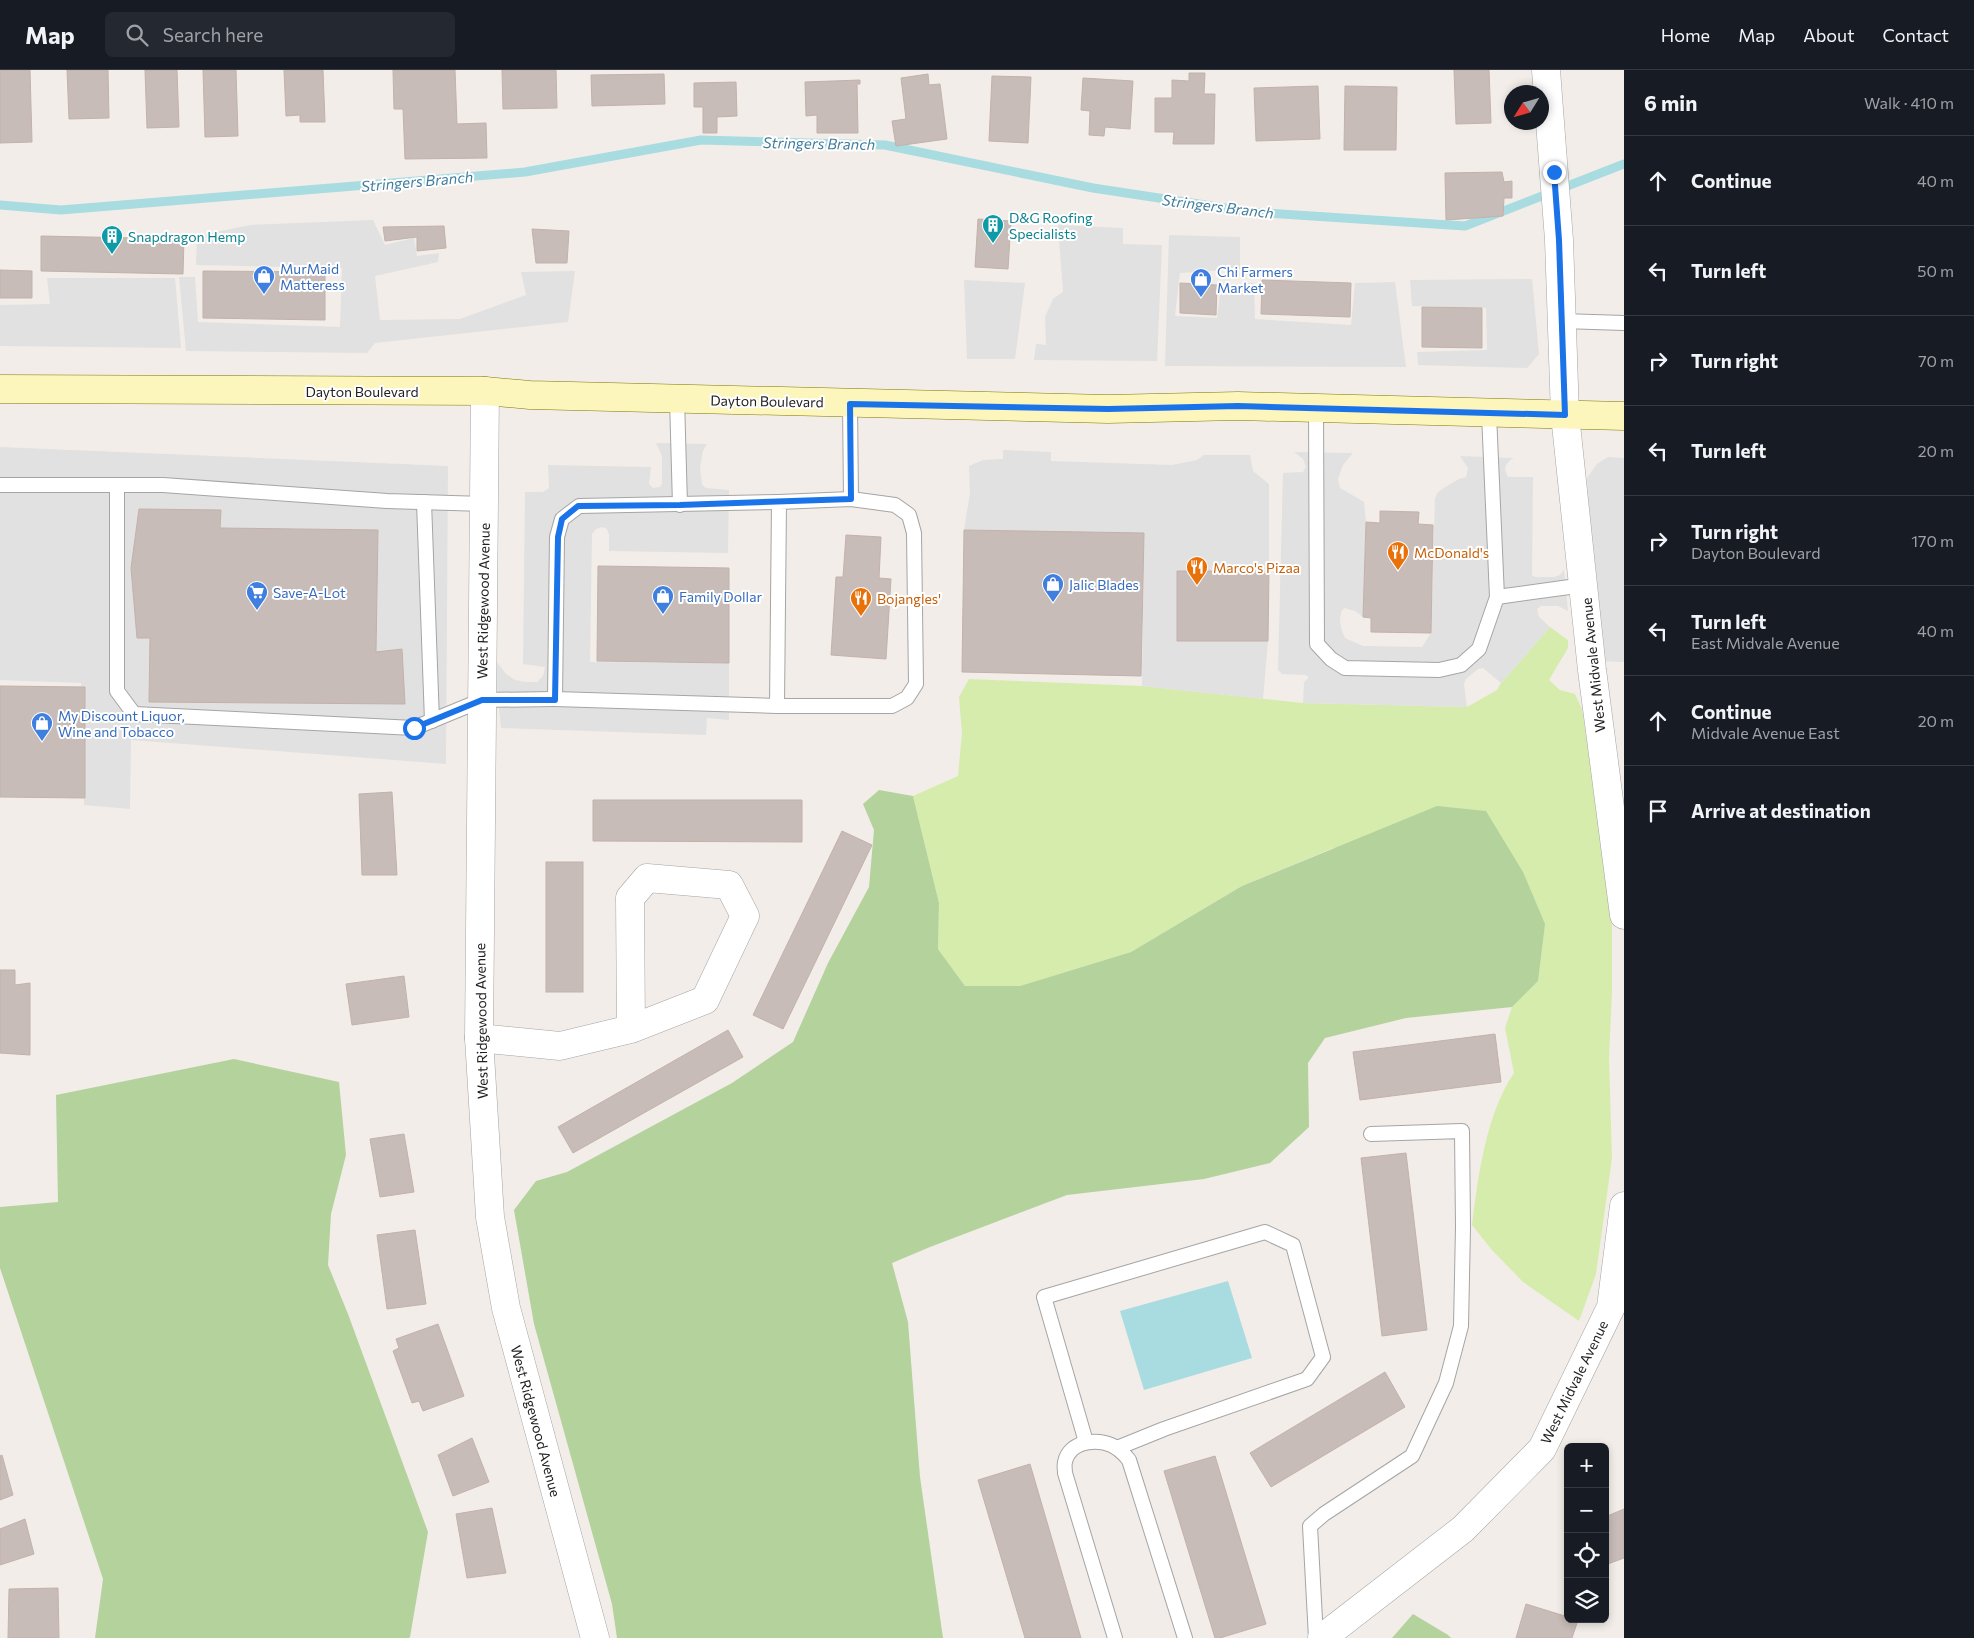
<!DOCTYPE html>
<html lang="en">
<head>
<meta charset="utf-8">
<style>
	body { margin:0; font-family:Commissioner,sans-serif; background:#242831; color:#f1f3f6 }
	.controls { position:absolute; right:15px; bottom:15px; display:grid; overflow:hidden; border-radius:8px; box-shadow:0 2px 8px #0003 }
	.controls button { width:45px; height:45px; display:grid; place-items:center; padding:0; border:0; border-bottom:1px solid #363941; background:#171b24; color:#f1f3f6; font:25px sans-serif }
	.compass { position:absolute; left:1504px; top:15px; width:45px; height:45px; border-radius:50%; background:#171b24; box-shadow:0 2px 8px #0003; rotate:233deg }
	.stop { position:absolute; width:15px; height:15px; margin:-11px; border:4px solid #1a73e8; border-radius:50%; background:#fff }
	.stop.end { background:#1a73e8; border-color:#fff; box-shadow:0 1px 5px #0008 }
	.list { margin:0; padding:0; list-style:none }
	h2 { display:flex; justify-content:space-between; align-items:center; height:65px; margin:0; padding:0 20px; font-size:21px }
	h2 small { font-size:16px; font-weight:400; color:#9ea1a6 }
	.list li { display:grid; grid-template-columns:32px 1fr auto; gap:15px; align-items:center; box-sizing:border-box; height:90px; padding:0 20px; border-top:1px solid #363941 }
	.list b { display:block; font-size:19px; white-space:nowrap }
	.list p { margin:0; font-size:16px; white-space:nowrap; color:#9ea1a6 }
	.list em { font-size:16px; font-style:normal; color:#9ea1a6 }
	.icon { flex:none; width:28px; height:28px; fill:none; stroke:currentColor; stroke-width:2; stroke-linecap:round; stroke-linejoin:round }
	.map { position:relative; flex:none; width:1624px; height:1568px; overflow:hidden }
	header { display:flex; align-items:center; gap:30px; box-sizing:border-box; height:70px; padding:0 25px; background:#171b24; border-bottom:1px solid #363941 }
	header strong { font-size:24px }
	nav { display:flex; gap:28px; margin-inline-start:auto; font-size:18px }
	.search { width:350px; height:45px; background:#242831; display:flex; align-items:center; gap:12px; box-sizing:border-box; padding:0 18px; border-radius:8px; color:#9ea1a6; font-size:19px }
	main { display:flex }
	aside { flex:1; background:#171b24 }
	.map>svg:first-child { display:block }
</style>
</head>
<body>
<header>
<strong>Map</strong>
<div class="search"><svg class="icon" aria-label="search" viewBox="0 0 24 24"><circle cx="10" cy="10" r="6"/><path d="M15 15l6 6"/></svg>Search here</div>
<nav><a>Home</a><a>Map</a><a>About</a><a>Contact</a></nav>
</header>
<main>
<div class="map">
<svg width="1624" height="1568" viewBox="0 0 1624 1568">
	<rect width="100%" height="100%" fill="#f2ede8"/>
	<path fill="#d6ecad" d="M 1550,557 L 1568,570 L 1568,578 L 1549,610 L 1560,620 L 1575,624 L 1582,639 L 1612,835 L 1612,922 L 1609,987 L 1612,1088 L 1596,1204 L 1579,1251 L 1523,1212 L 1491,1179 L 1472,1155 C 1478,1107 1486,1044 1514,1003 L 1505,958 L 1512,937 L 1538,911 L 1333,778 L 1242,816 L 1131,882 L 1020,916 L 965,916 L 938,879 L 939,833 L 913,726 L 958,706 L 962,663 L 959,627 L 969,609 L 1142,616 L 1303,633 L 1467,637 L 1497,620 L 1501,613 Z"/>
	<g fill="#b4d29c">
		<path d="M 879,720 L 913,726 L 939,833 L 938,879 L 965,916 L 1020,916 L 1131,882 L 1242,816 L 1437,736 L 1486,741 L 1523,802 L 1545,854 L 1538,911 L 1512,937 L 1406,948 L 1325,968 L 1308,993 L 1309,1057 L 1270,1093 L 1204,1109 L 1067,1125 L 930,1177 L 892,1193 L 908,1252 L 920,1407 L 943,1568 L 617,1568 L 612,1534 L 534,1254 L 514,1140 L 536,1111 L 567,1102 L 732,1013 L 793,972 L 828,893 L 869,817 L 874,760 L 863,734 Z"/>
		<path d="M 234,989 L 339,1012 L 346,1085 L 331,1144 L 328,1195 L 348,1244 L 428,1462 L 410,1567 L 409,1568 L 95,1568 L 103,1509 L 0,1198 L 0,1137 L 58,1132 L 56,1025 Z"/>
		<path d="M 1413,1544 L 1448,1565 L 1451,1568 L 1392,1568 Z"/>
	</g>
	<g fill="#e1e1e1">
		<path d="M 373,150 L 385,175 L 414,168 L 417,186 L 439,183 L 438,192 L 375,206 L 380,250 L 460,249 L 526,225 L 521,202 L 575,201 L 568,252 L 375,273 L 367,283 L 186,281 L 179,207 L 195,207 L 198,252 L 340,257 L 342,198 L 196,195 L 197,166 L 250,155 Z"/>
		<path d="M 1058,155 L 1123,158 L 1123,174 L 1162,175 L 1157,291 L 1034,290 L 1036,274 L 1046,275 L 1045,247 L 1053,229 L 1063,222 Z"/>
		<path d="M 1169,165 L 1240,167 L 1240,199 L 1180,203 L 1175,246 L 1217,248 L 1221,215 L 1254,213 L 1255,249 L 1351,255 L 1355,213 L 1395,212 L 1406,297 L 1165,296 Z"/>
		<path d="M 47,208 L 175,208 L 181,278 L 0,276 L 0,235 L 50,234 Z"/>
		<path d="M 1532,209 L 1539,284 L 1527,298 L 1418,295 L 1417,282 L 1487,280 L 1486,238 L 1412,236 L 1410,210 Z"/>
		<path d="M 964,210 L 1025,213 L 1015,289 L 967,289 Z"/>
		<path d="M 656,373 L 707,374 L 703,381 L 700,397 L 702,415 L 706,418 L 729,420 L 728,483 L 609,481 L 609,465 L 607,459 L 602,457 L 596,459 L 592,464 L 590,592 L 729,593 L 729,650 L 707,648 L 706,665 L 501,658 L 494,588 L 506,604 L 515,610 L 525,612 L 537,612 L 543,606 L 545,597 L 523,594 L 525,422 L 543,422 L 549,418 L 548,395 L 651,397 L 649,414 L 653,418 L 660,417 L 662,414 L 662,386 Z"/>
		<path d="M 0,377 L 448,396 L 446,694 L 131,670 L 130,739 L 84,735 L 81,613 L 0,610 Z"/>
		<path d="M 1003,380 L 1051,382 L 1051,391 L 1172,395 L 1197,390 L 1204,385 L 1250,385 L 1253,401 L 1269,414 L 1269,501 L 1177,501 L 1177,571 L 1268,571 L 1263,629 L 1142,616 L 1144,464 L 964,460 L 970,423 L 969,396 L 983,390 L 1003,389 Z"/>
		<path d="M 1294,382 L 1353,383 L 1343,395 L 1338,409 L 1340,418 L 1364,432 L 1366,452 L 1363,547 L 1355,541 L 1344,538 L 1341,542 L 1340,550 L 1341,558 L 1345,568 L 1363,576 L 1422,577 L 1431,563 L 1435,428 L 1438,422 L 1444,418 L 1459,409 L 1466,407 L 1468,398 L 1460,386 L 1514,388 L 1510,390 L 1506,395 L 1505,400 L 1508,407 L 1533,407 L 1532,505 L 1535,507 L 1554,507 L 1560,505 L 1564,500 L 1568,541 L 1558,536 L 1541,536 L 1537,539 L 1539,547 L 1550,557 L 1501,613 L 1483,598 L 1478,599 L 1466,609 L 1464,614 L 1467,637 L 1303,633 L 1304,612 L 1309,607 L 1305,605 L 1282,604 L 1278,600 L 1283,403 L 1303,402 L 1306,397 L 1303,389 Z"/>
		<path d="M 1608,387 L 1624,388 L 1624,592 L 1599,591 L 1587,408 L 1597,394 Z"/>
	</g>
	<path fill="#a8dce0" d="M 1228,1211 L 1252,1288 L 1144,1320 L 1120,1241 Z"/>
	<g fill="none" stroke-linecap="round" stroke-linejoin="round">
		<path stroke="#a8dce0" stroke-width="9" d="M 0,135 L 61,140 L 525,102 L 701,70 L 885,75 L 1093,118 L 1251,142 L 1465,156 L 1624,94"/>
	</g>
	<g fill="#c7bcb7" stroke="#c4b1aa">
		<path d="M 0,0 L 30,0 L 32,72 L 0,73 Z"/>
		<path d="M 67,0 L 108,0 L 109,48 L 69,49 Z"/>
		<path d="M 145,0 L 177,0 L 179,57 L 147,58 Z"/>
		<path d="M 203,0 L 236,0 L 238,66 L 205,67 Z"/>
		<path d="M 284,0 L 323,0 L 325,52 L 300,52 L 300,45 L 286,46 Z"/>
		<path d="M 393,0 L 455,0 L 457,54 L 486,53 L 487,88 L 405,89 L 403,39 L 394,39 Z"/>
		<path d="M 502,0 L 556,0 L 557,38 L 503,39 Z"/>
		<path d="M 1454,0 L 1489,0 L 1491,53 L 1456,54 Z"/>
		<path d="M 1189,3 L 1205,3 L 1204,24 L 1215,24 L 1214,74 L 1173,74 L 1174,62 L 1155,62 L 1155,28 L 1172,28 L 1172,10 L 1189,11 Z"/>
		<path d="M 664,4 L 665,34 L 592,36 L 591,5 Z"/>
		<path d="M 928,4 L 929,15 L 940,14 L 947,69 L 896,76 L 892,51 L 906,49 L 901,8 Z"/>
		<path d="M 992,6 L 1031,7 L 1028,73 L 989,71 Z"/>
		<path d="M 1083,8 L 1133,11 L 1130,59 L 1105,57 L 1104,66 L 1089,65 L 1090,41 L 1081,40 Z"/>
		<path d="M 860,10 L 860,14 L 857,14 L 858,63 L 817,63 L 817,45 L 806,46 L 805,12 Z"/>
		<path d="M 736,12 L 737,46 L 717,47 L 717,63 L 703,63 L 703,37 L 694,37 L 694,13 Z"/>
		<path d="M 1318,16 L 1320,69 L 1256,71 L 1254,18 Z"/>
		<path d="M 1345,16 L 1397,17 L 1396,80 L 1344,80 Z"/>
		<path d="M 1502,102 L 1504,112 L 1512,111 L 1512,128 L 1504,128 L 1503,146 L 1446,150 L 1445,103 Z"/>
		<path d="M 978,149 L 1011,151 L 1008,199 L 975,197 Z"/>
		<path d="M 444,156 L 446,178 L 417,181 L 417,167 L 385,171 L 383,157 Z"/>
		<path d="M 532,159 L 569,161 L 567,193 L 536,193 Z"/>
		<path d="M 41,166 L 184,169 L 183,204 L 41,201 Z"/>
		<path d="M 0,200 L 32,201 L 32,228 L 0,228 Z"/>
		<path d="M 203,201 L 325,202 L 325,250 L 203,248 Z"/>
		<path d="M 1262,210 L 1351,213 L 1350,247 L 1261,244 Z"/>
		<path d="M 1180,213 L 1217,215 L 1216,245 L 1180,243 Z"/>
		<path d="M 1422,237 L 1482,238 L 1482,278 L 1422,277 Z"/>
		<path d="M 139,439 L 221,440 L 220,458 L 378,460 L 376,582 L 402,579 L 405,634 L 149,632 L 150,568 L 137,568 L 131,498 Z"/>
		<path d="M 1380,441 L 1419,442 L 1418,454 L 1433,455 L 1431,563 L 1371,562 L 1371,548 L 1363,547 L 1366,452 L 1380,453 Z"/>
		<path d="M 964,460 L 1144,463 L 1141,606 L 962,602 Z"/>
		<path d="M 846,465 L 881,467 L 879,508 L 891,509 L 886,589 L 831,585 L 836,507 L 843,507 Z"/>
		<path d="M 598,496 L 729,498 L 729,593 L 597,591 Z"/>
		<path d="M 1177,501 L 1269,501 L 1268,571 L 1177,571 Z"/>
		<path d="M 0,616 L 85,617 L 85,728 L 0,727 Z"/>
		<path d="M 392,722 L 397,805 L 362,805 L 359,724 Z"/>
		<path d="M 593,730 L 802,730 L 802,772 L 593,771 Z"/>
		<path d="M 842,761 L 872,775 L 783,959 L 753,945 Z"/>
		<rect x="546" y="792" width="37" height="130"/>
		<path d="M 0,900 L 15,900 L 15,915 L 30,913 L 30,985 L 0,983 Z"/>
		<path d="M 404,906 L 409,947 L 352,955 L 346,914 Z"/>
		<path d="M 728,960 L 743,987 L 573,1083 L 558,1057 Z"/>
		<path d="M 1495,964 L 1501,1012 L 1360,1030 L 1353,982 Z"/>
		<path d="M 404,1064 L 414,1122 L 380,1127 L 370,1069 Z"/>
		<path d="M 1406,1083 L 1427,1260 L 1382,1266 L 1361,1088 Z"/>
		<path d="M 415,1160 L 426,1234 L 387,1239 L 377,1165 Z"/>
		<path d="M 438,1254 L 464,1326 L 423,1341 L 419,1331 L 412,1333 L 393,1281 L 399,1278 L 396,1269 Z"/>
		<path d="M 1385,1302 L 1405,1337 L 1271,1417 L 1250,1383 Z"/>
		<path d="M 472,1368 L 489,1412 L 453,1426 L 438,1385 Z"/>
		<path d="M 2,1385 L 13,1425 L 0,1430 L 0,1386 Z"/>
		<path d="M 1215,1386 L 1266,1554 L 1220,1568 L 1215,1568 L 1164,1401 Z"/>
		<path d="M 1030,1394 L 1081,1568 L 1025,1568 L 978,1410 Z"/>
		<path d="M 492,1438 L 506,1503 L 467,1508 L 456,1444 Z"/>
		<path d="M 1624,1439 L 1624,1488 L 1605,1495 L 1605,1447 Z"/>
		<path d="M 25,1449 L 34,1484 L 0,1495 L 0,1459 Z"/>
		<path d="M 58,1518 L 59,1568 L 8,1568 L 9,1519 Z"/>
		<path d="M 1526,1534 L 1568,1547 L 1568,1549 L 1578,1550 L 1572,1568 L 1516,1568 Z"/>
	</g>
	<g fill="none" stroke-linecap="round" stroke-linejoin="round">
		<g stroke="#a5a5a5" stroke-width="16">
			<g id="lane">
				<path d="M 1562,251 L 1624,253"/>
				<path d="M 677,329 L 680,435"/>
				<path d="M 850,333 L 851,429"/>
				<path d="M 1316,338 L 1317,574 L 1331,589 L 1345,598 L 1439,600 L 1461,595 L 1479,579 L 1497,527 L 1584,515"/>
				<path d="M 1489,344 L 1497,527"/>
				<path d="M 0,415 L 163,415 L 387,431 L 484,434"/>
				<path d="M 117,415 L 117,621 L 134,644 L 414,658 L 482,630 L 555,629"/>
				<path d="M 851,429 L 895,435 L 909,445 L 914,463 L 916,614 L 907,628 L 892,636 L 777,636 L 779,432 Z"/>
				<path d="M 424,432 L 432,651"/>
				<path d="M 777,636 L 555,629 L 557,467 L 562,449 L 579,436 L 779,432"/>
				<path d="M 1086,1372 L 1044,1227 L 1265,1162 L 1293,1175 L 1323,1287 L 1307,1309 L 1164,1359 L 1117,1378"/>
				<path d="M 1115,1568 L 1065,1403 C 1065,1400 1064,1395 1065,1392 C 1070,1369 1103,1367 1118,1379 C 1122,1382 1126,1386 1129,1390 L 1185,1568"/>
				<path d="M 1316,1568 L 1310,1456 L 1324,1444 L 1412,1386 L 1446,1313 L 1461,1256 L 1463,1157 L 1462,1061 L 1371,1064"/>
			</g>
		</g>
		<g stroke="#a5a5a5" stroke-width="29">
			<g id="street">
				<path d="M 1546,0 L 1559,170 L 1565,345 L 1592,600 L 1624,845"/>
				<path d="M 485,321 L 479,968 L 490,1147 L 506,1238 L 595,1568"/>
				<path d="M 479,968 L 560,976 L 631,959 L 705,930 L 745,846 L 729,815 L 647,808 L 630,828 L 631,959"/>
				<path d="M 1322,1568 L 1463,1459 L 1542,1379 L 1611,1237 L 1624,1136"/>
			</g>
		</g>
		<g stroke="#7f7a02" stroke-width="29">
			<path id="secondary" d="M 0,319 L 485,321 L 530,325 L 1108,339 L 1238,336 L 1624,346"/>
		</g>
		<use href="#lane" stroke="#fff" stroke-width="14"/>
		<use href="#street" stroke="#fff" stroke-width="28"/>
		<use href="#secondary" stroke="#fcf5bc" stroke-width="28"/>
	</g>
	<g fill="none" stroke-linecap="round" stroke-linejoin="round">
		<path stroke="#1a73e8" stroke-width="6" d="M 414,658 L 482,630 L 555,630 L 558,467 L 562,449 L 578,436 L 680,435 L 851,429 L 850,334 L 1108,339 L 1238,336 L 1565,345 L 1559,170 L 1554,102"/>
	</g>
	<defs>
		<g id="building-pin" transform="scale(1.125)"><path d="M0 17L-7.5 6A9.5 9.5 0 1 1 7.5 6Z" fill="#0f9aa8" stroke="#fff"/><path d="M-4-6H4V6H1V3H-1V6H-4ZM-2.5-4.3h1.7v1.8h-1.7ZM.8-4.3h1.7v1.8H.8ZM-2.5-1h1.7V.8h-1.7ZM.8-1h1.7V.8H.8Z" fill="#fff"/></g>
		<g id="shop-pin" transform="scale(1.125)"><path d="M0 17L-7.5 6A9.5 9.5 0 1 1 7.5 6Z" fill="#3f7fe0" stroke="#fff"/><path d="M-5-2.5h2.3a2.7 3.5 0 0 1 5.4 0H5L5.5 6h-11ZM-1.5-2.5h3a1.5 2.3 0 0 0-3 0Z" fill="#fff"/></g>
		<g id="restaurant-pin" transform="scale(1.125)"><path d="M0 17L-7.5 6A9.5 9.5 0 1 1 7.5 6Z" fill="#e8710a" stroke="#fff"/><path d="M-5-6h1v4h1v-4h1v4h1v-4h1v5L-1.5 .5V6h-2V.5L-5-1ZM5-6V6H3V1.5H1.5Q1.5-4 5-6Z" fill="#fff"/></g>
		<g id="supermarket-pin" transform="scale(1.125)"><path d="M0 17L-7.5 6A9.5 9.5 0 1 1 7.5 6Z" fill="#3f7fe0" stroke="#fff"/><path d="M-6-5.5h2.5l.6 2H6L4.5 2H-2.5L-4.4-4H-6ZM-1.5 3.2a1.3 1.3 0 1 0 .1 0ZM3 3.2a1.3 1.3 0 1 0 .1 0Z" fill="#fff"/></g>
	</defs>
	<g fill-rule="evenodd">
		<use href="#building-pin" x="993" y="155"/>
		<use href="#building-pin" x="112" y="166"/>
		<use href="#shop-pin" x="264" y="206"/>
		<use href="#shop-pin" x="1201" y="209"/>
		<use href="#restaurant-pin" x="1398" y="482"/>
		<use href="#restaurant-pin" x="1197" y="497"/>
		<use href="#shop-pin" x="1053" y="514"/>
		<use href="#supermarket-pin" x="257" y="522"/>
		<use href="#shop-pin" x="663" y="526"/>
		<use href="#restaurant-pin" x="861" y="528"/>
		<use href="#shop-pin" x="42" y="653"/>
	</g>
	<g text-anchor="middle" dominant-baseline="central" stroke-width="4" stroke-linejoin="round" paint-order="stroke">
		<g font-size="14" fill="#0d838f" stroke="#fff" text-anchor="start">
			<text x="1009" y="147">D&amp;G Roofing<tspan x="1009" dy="16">Specialists</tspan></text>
			<text x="128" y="166">Snapdragon Hemp</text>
		</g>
		<g font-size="14" fill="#366cbe" stroke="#fff" text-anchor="start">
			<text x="280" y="198">MurMaid<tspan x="280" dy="16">Matteress</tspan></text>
			<text x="1217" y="201">Chi Farmers<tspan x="1217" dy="16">Market</tspan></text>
			<text x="1069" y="514">Jalic Blades</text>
			<text x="273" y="522">Save-A-Lot</text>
			<text x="679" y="526">Family Dollar</text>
			<text x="58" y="645">My Discount Liquor,<tspan x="58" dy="16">Wine and Tobacco</tspan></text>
		</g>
		<g font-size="14" fill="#212121" stroke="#fff">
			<text x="362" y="321">Dayton Boulevard</text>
			<text transform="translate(767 331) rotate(1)">Dayton Boulevard</text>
			<text transform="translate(483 531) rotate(-89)">West Ridgewood Avenue</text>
			<text transform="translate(1593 595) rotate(-96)">West Midvale Avenue</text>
			<text transform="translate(481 951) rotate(-91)">West Ridgewood Avenue</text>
			<text transform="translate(1574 1312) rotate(-64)">West Midvale Avenue</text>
			<text transform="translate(536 1351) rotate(75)">West Ridgewood Avenue</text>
		</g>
		<g font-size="14" fill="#c56008" stroke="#fff" text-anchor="start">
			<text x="1414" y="482">McDonald's</text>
			<text x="1213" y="497">Marco's Pizaa</text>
			<text x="877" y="528">Bojangles'</text>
		</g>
		<g font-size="15" font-style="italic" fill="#417d9c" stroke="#fff">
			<text transform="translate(819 73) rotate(1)">Stringers Branch</text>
			<text transform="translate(417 111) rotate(-5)">Stringers Branch</text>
			<text transform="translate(1218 136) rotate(7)">Stringers Branch</text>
		</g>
	</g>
</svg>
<div class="controls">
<button>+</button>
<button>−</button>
<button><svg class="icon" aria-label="locate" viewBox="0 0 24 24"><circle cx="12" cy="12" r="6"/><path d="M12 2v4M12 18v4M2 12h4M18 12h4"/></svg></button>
<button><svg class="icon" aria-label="layers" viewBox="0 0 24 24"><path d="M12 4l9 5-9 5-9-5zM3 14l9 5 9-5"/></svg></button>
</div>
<svg class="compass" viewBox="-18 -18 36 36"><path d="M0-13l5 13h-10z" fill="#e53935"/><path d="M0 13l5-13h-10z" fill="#9ea1a6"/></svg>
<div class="stop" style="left:414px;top:658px"></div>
<div class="stop end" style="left:1554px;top:102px"></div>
</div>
<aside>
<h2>6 min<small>Walk · 410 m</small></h2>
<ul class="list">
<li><svg class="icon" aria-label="ahead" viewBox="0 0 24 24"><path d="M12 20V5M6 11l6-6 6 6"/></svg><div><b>Continue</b></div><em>40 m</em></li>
<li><svg class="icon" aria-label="left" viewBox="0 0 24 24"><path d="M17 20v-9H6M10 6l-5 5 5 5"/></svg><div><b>Turn left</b></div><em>50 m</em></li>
<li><svg class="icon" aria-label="right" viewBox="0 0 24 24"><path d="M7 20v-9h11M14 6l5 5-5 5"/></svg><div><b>Turn right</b></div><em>70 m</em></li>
<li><svg class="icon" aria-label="left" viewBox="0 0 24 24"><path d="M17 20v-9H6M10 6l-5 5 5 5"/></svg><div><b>Turn left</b></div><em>20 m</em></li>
<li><svg class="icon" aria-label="right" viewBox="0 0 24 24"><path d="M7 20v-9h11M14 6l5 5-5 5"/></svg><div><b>Turn right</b><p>Dayton Boulevard</p></div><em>170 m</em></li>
<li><svg class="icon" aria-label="left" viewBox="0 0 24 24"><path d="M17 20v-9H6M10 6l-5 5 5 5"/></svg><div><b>Turn left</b><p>East Midvale Avenue</p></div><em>40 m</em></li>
<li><svg class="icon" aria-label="ahead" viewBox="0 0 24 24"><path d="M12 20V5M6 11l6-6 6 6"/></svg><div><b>Continue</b><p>Midvale Avenue East</p></div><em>20 m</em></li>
<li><svg class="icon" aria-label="arrive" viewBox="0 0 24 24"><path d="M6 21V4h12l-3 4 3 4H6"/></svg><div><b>Arrive at destination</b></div></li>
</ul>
</aside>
</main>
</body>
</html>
